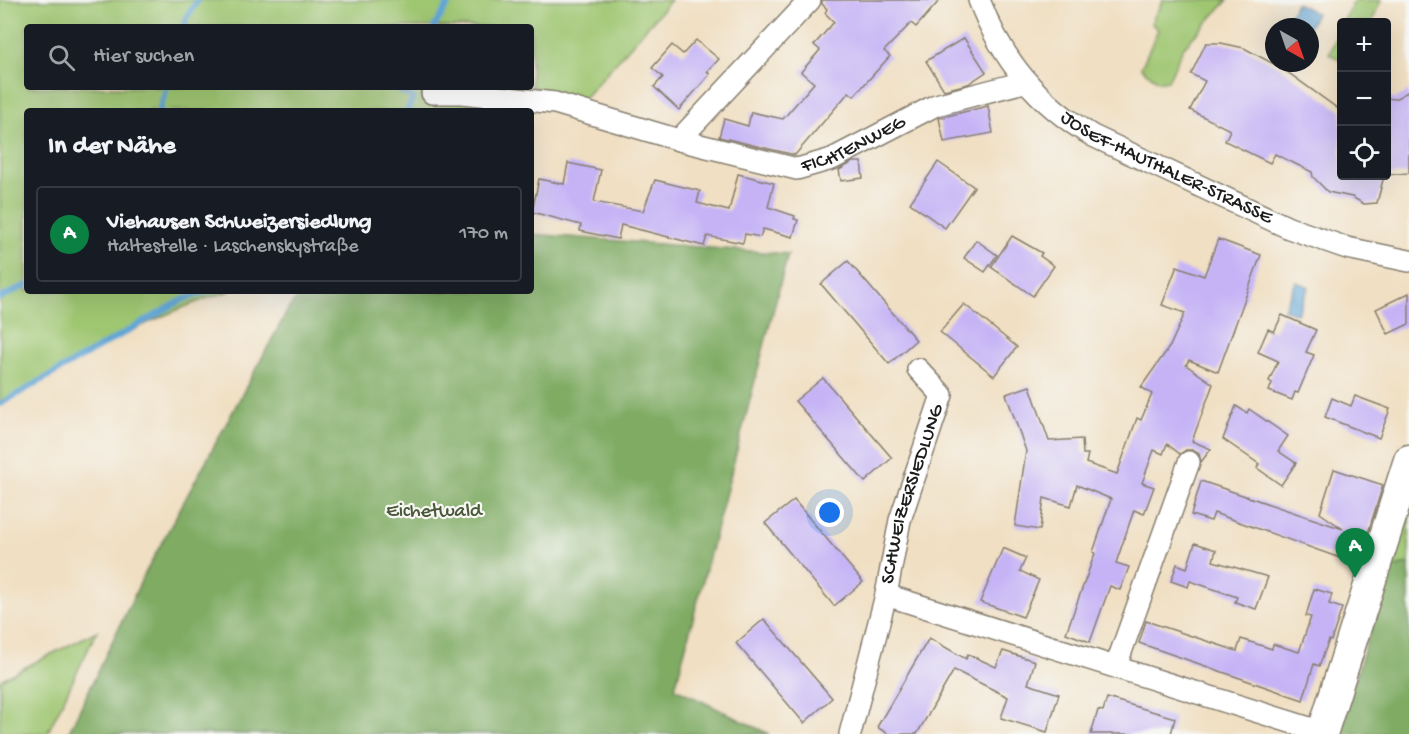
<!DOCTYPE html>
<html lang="de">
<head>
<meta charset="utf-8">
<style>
	body { margin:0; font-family:"Gochi Hand",sans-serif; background:#20242c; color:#f1f3f6 }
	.controls { position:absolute; right:18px; top:18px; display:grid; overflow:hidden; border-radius:6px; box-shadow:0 6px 24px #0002 }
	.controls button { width:54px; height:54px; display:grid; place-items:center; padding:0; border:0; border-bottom:2px solid #363941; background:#171b24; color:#f1f3f6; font:30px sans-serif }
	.compass { position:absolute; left:1265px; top:18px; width:54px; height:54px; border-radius:50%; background:#171b24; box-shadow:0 6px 24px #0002; rotate:140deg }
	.you { position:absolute; left:830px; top:513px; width:21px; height:21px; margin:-15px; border:4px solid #fff; border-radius:50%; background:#1a73e8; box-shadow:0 0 0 9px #1a73e833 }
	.badge { display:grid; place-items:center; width:39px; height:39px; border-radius:50%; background:#0b8043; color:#fff; font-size:20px; font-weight:700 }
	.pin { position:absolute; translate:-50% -50px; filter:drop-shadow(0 2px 3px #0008) }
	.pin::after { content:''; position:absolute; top:32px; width:21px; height:18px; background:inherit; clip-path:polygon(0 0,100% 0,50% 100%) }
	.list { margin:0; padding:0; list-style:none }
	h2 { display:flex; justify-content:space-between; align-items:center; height:78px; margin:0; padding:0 24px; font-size:26px }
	h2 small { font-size:20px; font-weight:400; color:#9ea1a6 }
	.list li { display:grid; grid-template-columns:39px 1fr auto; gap:18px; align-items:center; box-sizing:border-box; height:96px; margin:0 12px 12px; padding:0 12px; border:2px solid #363941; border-radius:6px }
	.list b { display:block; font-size:22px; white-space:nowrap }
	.list p { margin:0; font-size:20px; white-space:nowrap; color:#9ea1a6 }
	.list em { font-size:20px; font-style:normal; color:#9ea1a6 }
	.icon { flex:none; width:33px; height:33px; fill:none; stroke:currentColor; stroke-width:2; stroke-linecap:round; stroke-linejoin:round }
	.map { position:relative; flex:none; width:1409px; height:734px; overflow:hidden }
	.search { position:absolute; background:#171b24; box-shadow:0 6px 24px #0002; left:24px; top:24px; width:510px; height:66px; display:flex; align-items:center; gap:15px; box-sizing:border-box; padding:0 21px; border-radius:6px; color:#9ea1a6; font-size:22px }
	.panel { position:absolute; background:#171b24; box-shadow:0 6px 24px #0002; left:24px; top:108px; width:510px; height:186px; border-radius:6px }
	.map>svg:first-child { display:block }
</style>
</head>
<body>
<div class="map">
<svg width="1409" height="734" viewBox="0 0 1409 734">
	<rect width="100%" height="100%" fill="#f6f6f2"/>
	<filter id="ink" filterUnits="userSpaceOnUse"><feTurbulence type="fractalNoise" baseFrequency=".0167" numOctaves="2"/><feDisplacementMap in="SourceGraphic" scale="12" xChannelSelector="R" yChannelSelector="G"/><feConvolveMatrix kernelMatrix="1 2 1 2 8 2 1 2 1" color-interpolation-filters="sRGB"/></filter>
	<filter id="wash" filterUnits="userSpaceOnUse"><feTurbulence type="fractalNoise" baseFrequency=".008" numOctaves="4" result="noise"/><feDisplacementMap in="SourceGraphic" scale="24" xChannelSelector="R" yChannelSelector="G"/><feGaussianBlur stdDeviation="1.35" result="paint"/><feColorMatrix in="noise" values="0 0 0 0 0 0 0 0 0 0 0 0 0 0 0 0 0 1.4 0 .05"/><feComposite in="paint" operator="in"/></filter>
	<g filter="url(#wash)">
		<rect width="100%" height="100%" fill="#f0dfc2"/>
		<g fill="#9fc671" stroke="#5e7146" stroke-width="1.5">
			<path d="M 0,0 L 671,0 L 580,103 L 531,86 L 531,27 L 27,27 L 27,87 L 509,87 L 503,111 L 27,111 L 27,291 L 231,291 C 149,314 75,363 0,404 Z"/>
			<path d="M 1163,0 L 1228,0 L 1183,48 L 1168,81 L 1158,81 L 1141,68 L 1158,30 L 1151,23 Z"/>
			<path d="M 1355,0 L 1381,0 L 1372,22 L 1343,22 Z"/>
			<path d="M 1341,26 L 1341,60 L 1329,54 Z"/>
			<path d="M 1409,503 L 1409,564 L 1390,568 Z"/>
			<path d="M 97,631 L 47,734 L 0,734 L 0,680 Z"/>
		</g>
		<g fill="#7fab63" stroke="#4e6440" stroke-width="1.5">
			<path d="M 531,234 L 788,254 L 675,688 L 769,734 L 68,734 L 142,579 L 290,306 L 304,291 L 531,291 Z"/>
			<path d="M 1409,564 L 1409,734 L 1338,734 L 1390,568 Z"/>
		</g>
		<g fill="#61a5d6" stroke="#3e6079" stroke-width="1.5">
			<path d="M 1296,3 L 1316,13 L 1309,27 L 1284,27 Z"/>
			<path d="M 1296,282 L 1309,287 L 1297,314 L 1284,309 Z"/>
		</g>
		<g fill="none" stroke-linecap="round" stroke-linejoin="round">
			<g stroke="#61a5d6" stroke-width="6">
				<path d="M 184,27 L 186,18 L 198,0"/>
				<path d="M 434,27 L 451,0"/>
				<path d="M 395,88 L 413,98 L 407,111"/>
				<path d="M 159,111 L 167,87"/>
				<path d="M 0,298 L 27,285"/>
				<path d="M 0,404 L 182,300 L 209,291"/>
			</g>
		</g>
		<g id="blocks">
			<g fill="#c5b3f6">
				<path d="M 822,0 L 940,0 L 916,27 L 911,23 L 884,51 L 890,56 L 854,96 L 849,92 L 795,155 L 719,137 L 724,119 L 748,126 L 751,112 L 783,119 L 814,83 L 801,72 L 820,50 L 814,45 L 834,22 L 825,13 L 827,9 L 822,4 Z"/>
				<path d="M 964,38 L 986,72 L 968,84 L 944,90 L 926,61 Z"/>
				<path d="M 696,40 L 719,59 L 707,72 L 710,74 L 679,110 L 654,87 L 663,77 L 652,68 L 672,45 L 683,54 Z"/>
				<path d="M 1206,43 L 1221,43 L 1244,48 L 1283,69 L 1341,111 L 1341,176 L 1384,176 L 1377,203 L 1364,204 L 1352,197 L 1328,192 L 1313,177 L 1312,172 L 1275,154 L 1270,163 L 1225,141 L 1230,130 L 1190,110 L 1205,81 L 1191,74 Z"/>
				<path d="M 1409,91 L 1409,173 L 1386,175 L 1386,98 L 1395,99 Z"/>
				<path d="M 988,106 L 993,133 L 944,142 L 939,118 Z"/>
				<path d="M 853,162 L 861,162 L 863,178 L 841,181 L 839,170 Z"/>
				<path d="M 938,162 L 974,187 L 945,228 L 910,203 Z"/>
				<path d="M 568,163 L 601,170 L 594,202 L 643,211 L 655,180 L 700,191 L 697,203 L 729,211 L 738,174 L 774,183 L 768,207 L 795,216 L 794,219 L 798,220 L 793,237 L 763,229 L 760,237 L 745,234 L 743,243 L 707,236 L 704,246 L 621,225 L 618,239 L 580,231 L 581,225 L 532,212 L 539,179 L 564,184 Z"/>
				<path d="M 1012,236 L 1042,253 L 1040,256 L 1054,266 L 1033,296 L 991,267 Z"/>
				<path d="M 1218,239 L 1261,255 L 1218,372 L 1189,360 L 1186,365 L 1213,384 L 1192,441 L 1211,449 L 1201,462 L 1199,454 L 1193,450 L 1186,450 L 1180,454 L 1167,444 L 1163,454 L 1154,450 L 1142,483 L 1154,487 L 1144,514 L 1134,510 L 1116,563 L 1129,567 L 1120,590 L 1110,586 L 1090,642 L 1066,633 L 1095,553 L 1093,552 L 1111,499 L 1077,485 L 1071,506 L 1044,498 L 1040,530 L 1015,526 L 1026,451 L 1006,394 L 1030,386 L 1049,441 L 1082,439 L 1083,454 L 1088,454 L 1086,463 L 1117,474 L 1137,418 L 1141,420 L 1152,394 L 1141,387 L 1170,346 L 1185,313 L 1162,305 L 1177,266 L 1204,276 Z"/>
				<path d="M 976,240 L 997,255 L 985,272 L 964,258 Z"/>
				<path d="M 848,261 L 916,340 L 889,364 L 821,284 Z"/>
				<path d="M 1409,293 L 1409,324 L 1388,334 L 1376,309 Z"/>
				<path d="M 964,304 L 1017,347 L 994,376 L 940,332 Z"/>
				<path d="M 1282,315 L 1316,330 L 1306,352 L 1314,355 L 1298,393 L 1295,392 L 1292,400 L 1269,391 L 1272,383 L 1269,381 L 1278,361 L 1258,352 L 1268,329 L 1274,332 Z"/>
				<path d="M 823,378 L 892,458 L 865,482 L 795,401 Z"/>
				<path d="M 1355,396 L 1390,409 L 1379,438 L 1325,417 L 1332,398 L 1351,406 Z"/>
				<path d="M 1236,406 L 1247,413 L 1249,409 L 1288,436 L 1278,451 L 1296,463 L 1281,485 L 1257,468 L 1259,464 L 1223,439 Z"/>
				<path d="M 1334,469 L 1383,485 L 1366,539 L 1363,538 L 1354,563 L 1214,513 L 1211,521 L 1191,515 L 1201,481 L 1343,529 L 1320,513 Z"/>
				<path d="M 794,500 L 863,582 L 834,606 L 765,523 Z"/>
				<path d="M 1195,543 L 1216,550 L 1213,561 L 1268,577 L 1256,609 L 1235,602 L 1237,597 L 1190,581 L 1188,587 L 1171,581 L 1177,564 L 1187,568 Z"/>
				<path d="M 1003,548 L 1026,558 L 1020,571 L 1039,580 L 1023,617 L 980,602 Z"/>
				<path d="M 1314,589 L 1332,594 L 1329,604 L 1342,608 L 1331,641 L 1329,640 L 1319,666 L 1314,664 L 1303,700 L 1139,643 L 1146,621 L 1237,651 L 1241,639 L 1272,649 L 1273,644 L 1299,652 L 1311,617 L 1306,616 Z"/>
				<path d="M 764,619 L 832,698 L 804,723 L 736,643 Z"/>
				<path d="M 929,638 L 966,659 L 968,654 L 996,667 L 1003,651 L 1035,661 L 1028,684 L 1059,694 L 1047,732 L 1001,718 L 1008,697 L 954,670 L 917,734 L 888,734 L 877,727 Z"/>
				<path d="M 1107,698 L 1175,718 L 1171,734 L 1091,734 L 1098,710 L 1103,711 Z"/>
			</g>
		</g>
	</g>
	<g filter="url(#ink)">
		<use href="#blocks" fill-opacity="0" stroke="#867e6f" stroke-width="1.5"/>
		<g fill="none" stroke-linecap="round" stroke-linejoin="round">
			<g stroke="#867e6f" stroke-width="24">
				<g id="street">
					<path id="s1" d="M 979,0 C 1002,60 1038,104 1093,136 L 1289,228 L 1347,248 L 1409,261"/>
					<path id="s2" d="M 432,93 L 462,93 L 555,103 L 679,140 L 797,169 L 832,159 L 936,105 L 1024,82"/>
					<path d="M 679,140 L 810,0"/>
					<path d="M 886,595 L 1322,732"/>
					<path d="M 1116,666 L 1189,462"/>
					<path id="s3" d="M 850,734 L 886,595 L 900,520 L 942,395 L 918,369"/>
				</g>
			</g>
			<g stroke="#867e6f" stroke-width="33">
				<path id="secondary" d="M 1322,734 L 1409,460"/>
			</g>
			<use href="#street" stroke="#fff" stroke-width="21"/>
			<use href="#secondary" stroke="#fff" stroke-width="30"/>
		</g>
	</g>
	<g text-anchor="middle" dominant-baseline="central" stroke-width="4.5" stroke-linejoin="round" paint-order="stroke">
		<g font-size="20" fill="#1c1c1c" stroke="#f6f6f2">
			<text stroke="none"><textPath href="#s2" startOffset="436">FICHTENWEG</textPath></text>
			<text stroke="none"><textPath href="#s1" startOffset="261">JOSEF-HAUTHALER-STRASSE</textPath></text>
			<text stroke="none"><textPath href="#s3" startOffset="248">SCHWEIZERSIEDLUNG</textPath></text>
		</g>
		<g font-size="20" fill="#4a583a" stroke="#f6f6f2">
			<text x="434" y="512">Eichetwald</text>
		</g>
	</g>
</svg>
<div class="controls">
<button>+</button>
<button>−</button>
<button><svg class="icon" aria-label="locate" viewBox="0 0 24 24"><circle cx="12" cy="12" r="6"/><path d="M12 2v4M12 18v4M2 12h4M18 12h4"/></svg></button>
</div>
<svg class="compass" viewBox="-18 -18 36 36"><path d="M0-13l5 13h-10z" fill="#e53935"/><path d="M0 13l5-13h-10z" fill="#9ea1a6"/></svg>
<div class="you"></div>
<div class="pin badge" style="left:1355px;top:578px">A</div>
<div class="search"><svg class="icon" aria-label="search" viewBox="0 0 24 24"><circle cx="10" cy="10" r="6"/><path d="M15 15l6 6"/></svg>Hier suchen</div>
<section class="panel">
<h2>In der Nähe<small></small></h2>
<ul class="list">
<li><span class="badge">A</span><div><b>Viehausen Schweizersiedlung</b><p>Haltestelle · Laschenskystraße</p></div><em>170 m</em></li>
</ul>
</section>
</div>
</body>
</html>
